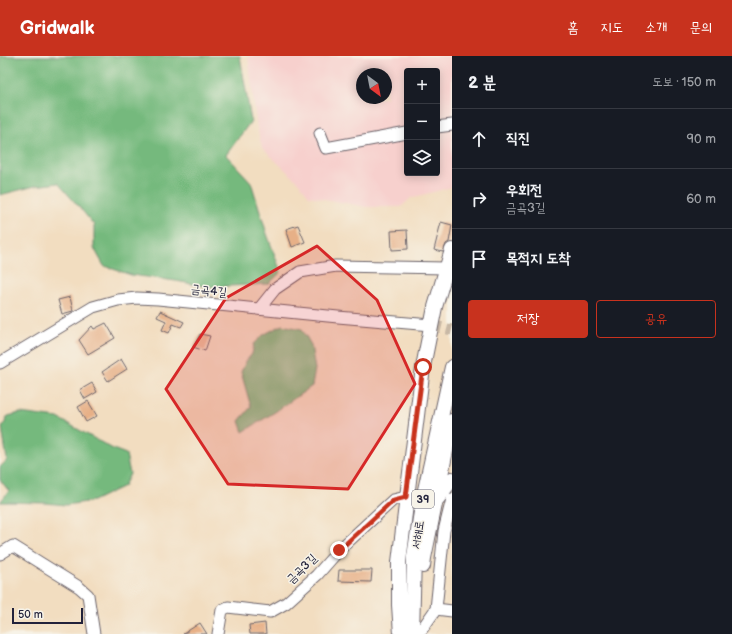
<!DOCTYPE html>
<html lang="ko">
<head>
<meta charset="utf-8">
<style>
	body { margin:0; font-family:"Balsamiq Sans","Poor Story",sans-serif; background:#242831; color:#f1f3f6 }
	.controls { position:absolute; right:12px; top:12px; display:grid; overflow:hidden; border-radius:4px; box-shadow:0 2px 10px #0003 }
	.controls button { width:36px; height:36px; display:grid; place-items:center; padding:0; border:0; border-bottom:1px solid #363941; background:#171b24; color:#f1f3f6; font:20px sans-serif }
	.compass { position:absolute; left:356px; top:12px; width:36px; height:36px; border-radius:50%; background:#171b24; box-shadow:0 2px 10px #0003; rotate:148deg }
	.scale { position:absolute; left:12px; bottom:10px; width:71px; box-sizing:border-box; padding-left:4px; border:2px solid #22223b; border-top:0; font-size:11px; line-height:14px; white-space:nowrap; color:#22223b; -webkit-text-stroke:3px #f7f3e8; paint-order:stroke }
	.stop { position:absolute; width:12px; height:12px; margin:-9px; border:3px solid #c8321e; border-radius:50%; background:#fff }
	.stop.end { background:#c8321e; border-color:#fff; box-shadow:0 1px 4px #0008 }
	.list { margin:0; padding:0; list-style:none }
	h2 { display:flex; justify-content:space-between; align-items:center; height:52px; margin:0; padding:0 16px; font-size:17px }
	h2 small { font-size:13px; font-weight:400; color:#9ea1a6 }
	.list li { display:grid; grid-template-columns:26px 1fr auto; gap:12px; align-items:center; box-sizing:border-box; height:60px; padding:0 16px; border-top:1px solid #363941 }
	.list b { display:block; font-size:15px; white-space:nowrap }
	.list p { margin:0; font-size:13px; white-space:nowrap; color:#9ea1a6 }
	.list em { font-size:13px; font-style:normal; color:#9ea1a6 }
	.actions { display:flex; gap:8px; padding:12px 16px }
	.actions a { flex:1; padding:9px 0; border:1px solid #c8321e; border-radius:4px; text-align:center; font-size:14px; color:#c8321e }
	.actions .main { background:#c8321e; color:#fff }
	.icon { flex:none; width:22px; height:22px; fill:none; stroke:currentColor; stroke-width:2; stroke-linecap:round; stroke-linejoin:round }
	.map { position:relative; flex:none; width:452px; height:578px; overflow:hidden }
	header { display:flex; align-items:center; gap:24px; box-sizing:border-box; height:56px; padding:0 20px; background:#c8321e; color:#fff }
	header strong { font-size:19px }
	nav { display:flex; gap:22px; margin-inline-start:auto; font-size:14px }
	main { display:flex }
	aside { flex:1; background:#171b24 }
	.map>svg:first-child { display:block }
</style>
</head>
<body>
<header>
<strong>Gridwalk</strong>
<nav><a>홈</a><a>지도</a><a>소개</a><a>문의</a></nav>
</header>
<main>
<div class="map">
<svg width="452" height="578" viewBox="0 0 452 578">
	<rect width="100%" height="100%" fill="#f7f3e8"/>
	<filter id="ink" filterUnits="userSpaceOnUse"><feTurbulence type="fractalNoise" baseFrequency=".025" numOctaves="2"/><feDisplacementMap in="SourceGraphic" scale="8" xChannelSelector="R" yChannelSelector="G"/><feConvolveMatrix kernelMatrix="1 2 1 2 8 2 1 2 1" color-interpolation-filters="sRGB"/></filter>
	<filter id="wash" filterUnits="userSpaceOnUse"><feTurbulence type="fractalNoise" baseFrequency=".012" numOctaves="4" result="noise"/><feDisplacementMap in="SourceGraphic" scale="16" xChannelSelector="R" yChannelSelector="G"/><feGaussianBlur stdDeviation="0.9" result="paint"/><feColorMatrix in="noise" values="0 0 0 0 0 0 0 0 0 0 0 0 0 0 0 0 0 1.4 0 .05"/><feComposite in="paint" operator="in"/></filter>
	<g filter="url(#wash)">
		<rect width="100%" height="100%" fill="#f2ddc0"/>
		<path fill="#f7d0cd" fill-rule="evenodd" d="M 248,0 L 452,0 L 452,131 L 411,142 L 401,151 L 366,151 L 309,140 L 297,125 L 262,92 L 257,71 ZM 407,15 L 437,15 L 437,117 L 407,117 ZM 362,18 L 386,18 L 386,42 L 362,42 Z"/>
		<g fill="#74b97d" stroke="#4b6e5c">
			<path d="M 0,0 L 240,0 L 251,65 L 226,99 L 251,126 L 267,178 L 281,216 L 269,228 L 209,231 L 176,225 L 131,219 L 104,210 L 94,192 L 94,169 L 80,152 L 58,127 L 35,130 L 0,139 Z"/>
			<path d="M 282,269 L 302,273 L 311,289 L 315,313 L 312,330 L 275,356 L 243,376 L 239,365 L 251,351 L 241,316 L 246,305 L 252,298 L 254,288 L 263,279 Z"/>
			<path d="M 20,357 L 58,362 L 113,393 L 126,398 L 130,418 L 124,430 L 93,445 L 66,449 L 45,447 L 0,446 L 9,435 L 0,424 L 0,411 L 7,404 L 2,372 L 8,360 Z"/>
		</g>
		<g id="blocks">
			<g fill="#e7b087">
				<path d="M 441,166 L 452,169 L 449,186 L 446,188 L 443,196 L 434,194 Z"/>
				<path d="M 298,169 L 305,186 L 292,191 L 286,173 Z"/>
				<path d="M 407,174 L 408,193 L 392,194 L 391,175 Z"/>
				<path d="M 70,241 L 73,255 L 62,258 L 58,244 Z"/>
				<path d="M 160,255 L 184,266 L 181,271 L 173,268 L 169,277 L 162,274 L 166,265 L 157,261 Z"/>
				<path d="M 106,267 L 115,282 L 88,298 L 79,284 L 92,270 L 94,273 Z"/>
				<path d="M 200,278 L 210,280 L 205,295 L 193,291 Z"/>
				<path d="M 121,303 L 127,313 L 108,325 L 102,316 Z"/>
				<path d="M 92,327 L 97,336 L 85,343 L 80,334 Z"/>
				<path d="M 88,345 L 97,360 L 86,366 L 78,351 Z"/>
				<path d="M 339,514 L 372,514 L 371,526 L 338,525 Z"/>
				<path d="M 200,567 L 207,578 L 183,578 Z"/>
				<path d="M 265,567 L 266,578 L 250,578 L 249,569 Z"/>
			</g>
		</g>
	</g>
	<g filter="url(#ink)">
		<use href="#blocks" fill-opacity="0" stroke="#6b636a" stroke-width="1"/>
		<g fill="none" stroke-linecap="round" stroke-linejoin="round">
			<path stroke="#c8b8a5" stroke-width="11" stroke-dasharray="11 5.5" stroke-linecap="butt" d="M 431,269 L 452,274"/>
			<g stroke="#6b636a" stroke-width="13">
				<g id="minor">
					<path d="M 437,71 L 452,69"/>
					<path d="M 320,77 L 326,92 L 407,77"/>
					<path d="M 259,253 L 275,233 L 300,216 L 336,210 L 446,212"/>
					<path d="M 0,307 L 93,251 L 118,244 L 137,242 L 158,243 L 338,261 L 431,269"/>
					<path d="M 0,498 L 13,490 L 79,531 L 88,539 L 94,578"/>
					<path d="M 436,553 L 452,555"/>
					<path d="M 422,573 L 436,553 L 444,475 L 452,443"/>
					<path d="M 218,578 L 222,554 L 228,551 L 270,556 L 286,547 L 317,519 L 339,494 L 393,444 L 406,441"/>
				</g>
			</g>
			<g stroke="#6b636a" stroke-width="16">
				<g id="major">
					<path d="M 438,442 L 452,423"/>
					<path d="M 423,510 L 424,502 L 452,365"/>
					<path d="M 401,578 L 399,549 L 399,506 L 423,311 L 435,251 L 452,194"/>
					<path d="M 412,578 L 414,501 L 423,443 L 452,311"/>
				</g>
			</g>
			<use href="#minor" stroke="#fff" stroke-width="11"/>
			<use href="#major" stroke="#fff" stroke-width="14"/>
		</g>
	</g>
	<g fill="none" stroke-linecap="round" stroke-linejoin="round" filter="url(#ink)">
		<path stroke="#c8321e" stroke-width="5" d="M 339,494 L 394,444 L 406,441 L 423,311"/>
	</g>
	<path fill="#d62828" fill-opacity="0.2" stroke="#d62828" stroke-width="3" stroke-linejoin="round" d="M 317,190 L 377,244 L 415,328 L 348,433 L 228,428 L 166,333 L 226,242 Z"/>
	<g text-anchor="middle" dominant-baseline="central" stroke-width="3" stroke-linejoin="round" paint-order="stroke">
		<rect fill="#f7f3e8" stroke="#62616f" stroke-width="1" x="412" y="434" width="22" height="18" rx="3"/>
		<g font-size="11" font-weight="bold" fill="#22223b">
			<text x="423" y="443">39</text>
		</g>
		<g font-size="12" fill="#22223b" stroke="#f7f3e8">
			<text transform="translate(209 235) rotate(6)">금곡4길</text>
			<text transform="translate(418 479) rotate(-82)">서해로</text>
			<text transform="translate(302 513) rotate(-44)">금곡3길</text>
		</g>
	</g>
</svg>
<div class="controls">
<button>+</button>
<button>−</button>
<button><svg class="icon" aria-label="layers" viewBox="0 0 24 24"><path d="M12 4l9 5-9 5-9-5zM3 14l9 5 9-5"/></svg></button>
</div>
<svg class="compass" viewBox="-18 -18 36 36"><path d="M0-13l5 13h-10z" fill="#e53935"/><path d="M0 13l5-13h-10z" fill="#9ea1a6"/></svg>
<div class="scale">50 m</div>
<div class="stop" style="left:423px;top:311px"></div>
<div class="stop end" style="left:339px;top:494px"></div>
</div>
<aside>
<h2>2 분<small>도보 · 150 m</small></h2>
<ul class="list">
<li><svg class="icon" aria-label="ahead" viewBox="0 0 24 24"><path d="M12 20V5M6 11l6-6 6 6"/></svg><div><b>직진</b></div><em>90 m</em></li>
<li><svg class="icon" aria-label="right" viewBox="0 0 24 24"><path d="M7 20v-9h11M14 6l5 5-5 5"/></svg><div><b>우회전</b><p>금곡3길</p></div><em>60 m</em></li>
<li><svg class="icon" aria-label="arrive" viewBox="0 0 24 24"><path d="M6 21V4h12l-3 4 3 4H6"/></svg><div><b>목적지 도착</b></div></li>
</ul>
<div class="actions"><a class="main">저장</a><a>공유</a></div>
</aside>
</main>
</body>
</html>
